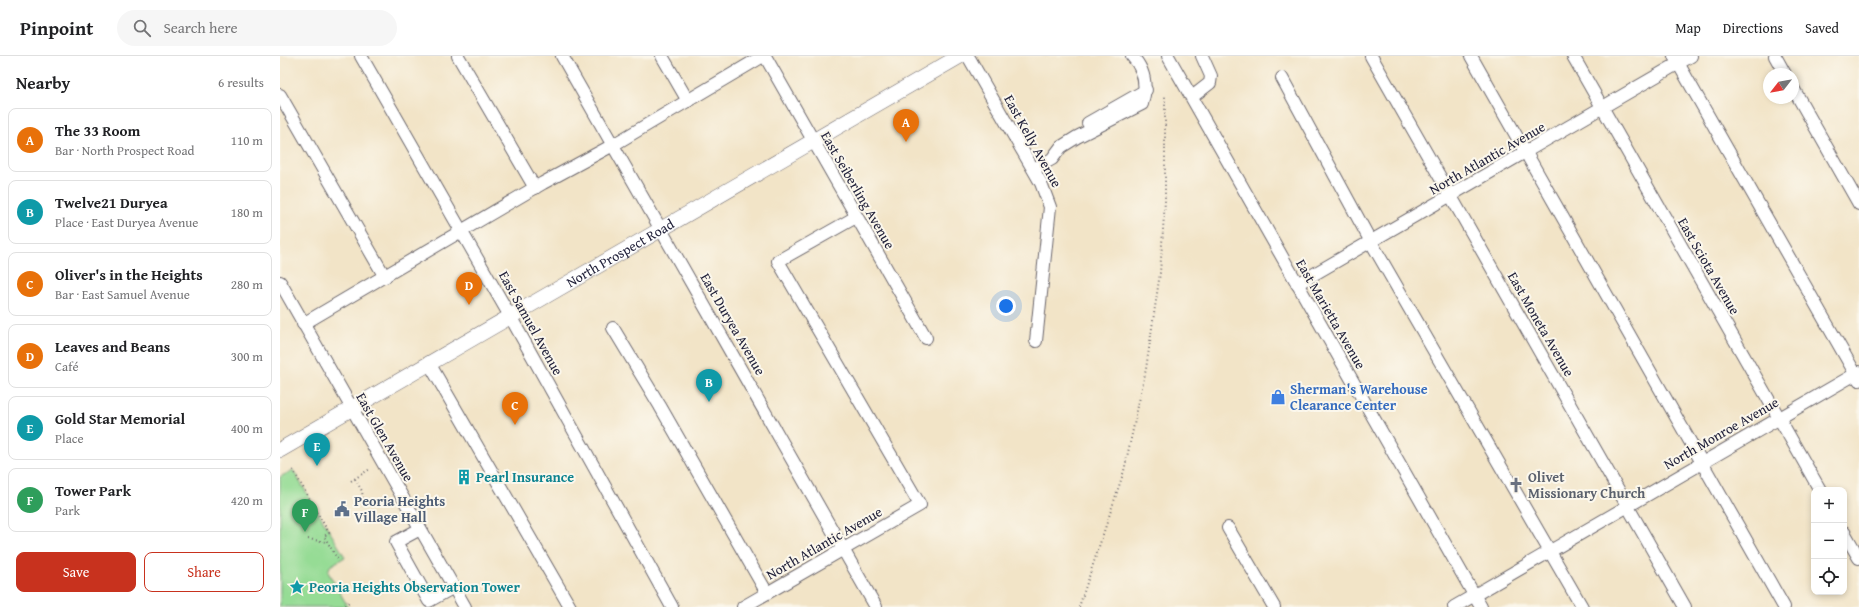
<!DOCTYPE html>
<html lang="en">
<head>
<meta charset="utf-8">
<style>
	body { margin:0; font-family:"Gentium Book Plus",serif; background:#f6f6f6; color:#202124 }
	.controls { position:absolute; right:12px; bottom:12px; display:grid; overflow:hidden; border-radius:8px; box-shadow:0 2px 6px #0003 }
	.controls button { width:36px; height:36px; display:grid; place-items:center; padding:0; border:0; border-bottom:1px solid #e0e0e0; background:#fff; color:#202124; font:20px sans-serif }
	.compass { position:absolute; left:1483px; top:12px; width:36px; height:36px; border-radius:50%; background:#fff; box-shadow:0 2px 6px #0003; rotate:239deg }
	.you { position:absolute; left:726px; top:250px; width:14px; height:14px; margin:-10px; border:3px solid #fff; border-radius:50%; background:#1a73e8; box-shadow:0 0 0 6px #1a73e833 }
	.badge { display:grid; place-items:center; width:26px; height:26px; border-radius:50%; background:#c8321e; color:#fff; font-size:13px; font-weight:700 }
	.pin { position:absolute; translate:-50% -33px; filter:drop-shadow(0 1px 2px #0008) }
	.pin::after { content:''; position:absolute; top:21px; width:14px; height:12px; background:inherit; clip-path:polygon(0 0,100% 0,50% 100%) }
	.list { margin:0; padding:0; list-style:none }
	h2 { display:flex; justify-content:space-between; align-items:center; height:52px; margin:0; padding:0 16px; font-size:17px }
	h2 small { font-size:13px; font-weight:400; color:#757577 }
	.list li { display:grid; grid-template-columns:26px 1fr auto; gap:12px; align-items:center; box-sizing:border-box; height:64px; margin:0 8px 8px; padding:0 8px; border:1px solid #e0e0e0; border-radius:8px }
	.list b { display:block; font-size:15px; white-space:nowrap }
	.list p { margin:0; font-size:13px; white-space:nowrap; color:#757577 }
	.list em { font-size:13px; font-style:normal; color:#757577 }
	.actions { display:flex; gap:8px; padding:12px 16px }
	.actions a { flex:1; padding:9px 0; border:1px solid #c8321e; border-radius:8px; text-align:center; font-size:14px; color:#c8321e }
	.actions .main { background:#c8321e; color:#fff }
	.icon { flex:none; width:22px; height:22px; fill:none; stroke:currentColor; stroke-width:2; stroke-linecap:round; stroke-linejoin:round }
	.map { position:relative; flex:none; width:1579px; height:551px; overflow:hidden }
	header { display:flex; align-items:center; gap:24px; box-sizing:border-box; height:56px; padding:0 20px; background:#fff; border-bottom:1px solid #e0e0e0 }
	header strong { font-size:19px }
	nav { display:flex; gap:22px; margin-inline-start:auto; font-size:14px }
	.search { width:280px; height:36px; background:#f6f6f6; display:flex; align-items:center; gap:10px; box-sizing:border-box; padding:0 14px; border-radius:22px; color:#757577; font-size:15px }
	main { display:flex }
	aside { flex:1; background:#fff }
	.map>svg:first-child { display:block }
</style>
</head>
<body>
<header>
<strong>Pinpoint</strong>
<div class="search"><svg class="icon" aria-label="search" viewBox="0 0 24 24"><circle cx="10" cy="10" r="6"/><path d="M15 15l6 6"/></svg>Search here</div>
<nav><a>Map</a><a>Directions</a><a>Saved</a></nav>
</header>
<main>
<aside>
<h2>Nearby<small>6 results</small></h2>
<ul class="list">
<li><span class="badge" style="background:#e8710a">A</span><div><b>The 33 Room</b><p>Bar · North Prospect Road</p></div><em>110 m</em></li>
<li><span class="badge" style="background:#0f9aa8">B</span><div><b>Twelve21 Duryea</b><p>Place · East Duryea Avenue</p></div><em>180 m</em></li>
<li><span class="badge" style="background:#e8710a">C</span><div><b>Oliver's in the Heights</b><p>Bar · East Samuel Avenue</p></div><em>280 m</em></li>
<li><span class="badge" style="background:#e8710a">D</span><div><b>Leaves and Beans</b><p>Café</p></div><em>300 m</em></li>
<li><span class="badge" style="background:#0f9aa8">E</span><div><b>Gold Star Memorial</b><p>Place</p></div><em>400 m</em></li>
<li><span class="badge" style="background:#2e9e5b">F</span><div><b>Tower Park</b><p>Park</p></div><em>420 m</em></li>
</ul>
<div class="actions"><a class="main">Save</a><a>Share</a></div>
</aside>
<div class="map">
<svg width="1579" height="551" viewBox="0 0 1579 551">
	<rect width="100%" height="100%" fill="#fbf7ec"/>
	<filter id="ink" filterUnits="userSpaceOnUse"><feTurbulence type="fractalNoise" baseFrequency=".025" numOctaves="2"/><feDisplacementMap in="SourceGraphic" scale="8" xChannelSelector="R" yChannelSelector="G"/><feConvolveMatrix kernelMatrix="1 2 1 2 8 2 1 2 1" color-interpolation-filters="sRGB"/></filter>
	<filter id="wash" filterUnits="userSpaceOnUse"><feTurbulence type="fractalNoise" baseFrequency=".012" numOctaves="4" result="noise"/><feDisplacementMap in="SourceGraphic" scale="16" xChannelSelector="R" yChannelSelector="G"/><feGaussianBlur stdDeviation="0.9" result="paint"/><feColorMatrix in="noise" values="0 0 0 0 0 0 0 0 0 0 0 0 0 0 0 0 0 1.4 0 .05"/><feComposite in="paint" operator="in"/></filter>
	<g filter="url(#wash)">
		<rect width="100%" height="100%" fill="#f2e4c7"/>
		<path fill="#96dc95" stroke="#5c7f68" d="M 13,414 L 65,501 L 50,510 L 48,516 L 68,551 L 0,551 L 0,421 Z"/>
	</g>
	<g filter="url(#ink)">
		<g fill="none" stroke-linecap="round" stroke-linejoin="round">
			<g stroke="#6b666c" stroke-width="14">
				<g id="minor">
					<path d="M 81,0 L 230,260 L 392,551"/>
					<path d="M 178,0 L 255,132"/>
					<path d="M 282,0 L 596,551"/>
					<path d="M 382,0 L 408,45"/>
					<path d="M 485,0 L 646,282"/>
					<path d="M 688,0 L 761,127 L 770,151 L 756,285"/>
					<path d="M 888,0 L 1201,551"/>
					<path d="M 1091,0 L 1405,551"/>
					<path d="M 1191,0 L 1504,551"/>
					<path d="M 1293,0 L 1540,434"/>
					<path d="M 1394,0 L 1579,324"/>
					<path d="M 1495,0 L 1505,18"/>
					<path d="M 1002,22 L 1091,186 L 1302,551"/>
					<path d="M 1513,32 L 1579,148"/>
					<path d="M 0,39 L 105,221"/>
					<path d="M 912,41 L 930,27 L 931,20 L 922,0"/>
					<path d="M 808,67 L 866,34"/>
					<path d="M 754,113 L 772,103 L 781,91 L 797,81 L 862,48 C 867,31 865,14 852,0"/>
					<path d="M 0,226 L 185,551"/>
					<path d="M 1017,228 L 1411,0"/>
					<path d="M 23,268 L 263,127 L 333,89 L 483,0"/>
					<path d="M 333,272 L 380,350 L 487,537"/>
					<path d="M 149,307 L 290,551"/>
					<path d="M 948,472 L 994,551"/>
					<path d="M 140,473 L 116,486 L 149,545 L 174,531"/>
					<path d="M 1564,476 L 1579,502"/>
					<path d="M 463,551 L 640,449 L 498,205 L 576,161"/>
					<path d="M 1174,551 L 1579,316"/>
				</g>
			</g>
			<g stroke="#6b666c" stroke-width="16">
				<g id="major">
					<path id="s1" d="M 0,394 L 680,0"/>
				</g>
			</g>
			<g stroke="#6b666c" stroke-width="2" stroke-dasharray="1 3" stroke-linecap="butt">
				<path d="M 13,414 L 49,477 L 44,480 L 58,504"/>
				<path d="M 75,423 L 82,435 L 84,453"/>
				<path d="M 71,425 L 90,413"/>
				<path d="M 28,483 L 46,486"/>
				<path d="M 61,551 L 71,545"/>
				<path d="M 799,551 L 844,415 L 866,313 L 880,217 L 885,145 L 885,38"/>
			</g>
			<use href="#minor" stroke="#fff" stroke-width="12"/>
			<use href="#major" stroke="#fff" stroke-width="15"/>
		</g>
	</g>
	<defs>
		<g id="shop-bare" transform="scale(1.2)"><path d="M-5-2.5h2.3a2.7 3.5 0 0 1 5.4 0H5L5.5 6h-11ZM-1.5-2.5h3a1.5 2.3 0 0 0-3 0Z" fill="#3f7fe0" stroke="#fbf7ec" stroke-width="2.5" paint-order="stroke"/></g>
		<g id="building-bare" transform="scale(1.2)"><path d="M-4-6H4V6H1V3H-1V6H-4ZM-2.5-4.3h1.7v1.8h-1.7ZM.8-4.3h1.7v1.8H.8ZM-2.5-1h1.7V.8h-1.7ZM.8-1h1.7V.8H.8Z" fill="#0f9aa8" stroke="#fbf7ec" stroke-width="2.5" paint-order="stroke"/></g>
		<g id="church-bare" transform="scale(1.2)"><path d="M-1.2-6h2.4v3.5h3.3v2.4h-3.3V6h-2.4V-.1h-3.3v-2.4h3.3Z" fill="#6b7280" stroke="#fbf7ec" stroke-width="2.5" paint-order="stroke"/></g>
		<g id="civic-bare" transform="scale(1.2)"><path d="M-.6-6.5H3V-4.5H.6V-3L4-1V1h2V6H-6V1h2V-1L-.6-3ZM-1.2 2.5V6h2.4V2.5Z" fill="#5c6f8a" stroke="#fbf7ec" stroke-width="2.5" paint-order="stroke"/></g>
		<g id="sight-bare" transform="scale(1.2)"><path d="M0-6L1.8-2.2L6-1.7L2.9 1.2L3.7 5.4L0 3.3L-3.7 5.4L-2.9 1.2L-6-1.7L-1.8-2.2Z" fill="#0f9aa8" stroke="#fbf7ec" stroke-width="2.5" paint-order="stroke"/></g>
	</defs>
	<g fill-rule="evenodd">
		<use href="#shop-bare" x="998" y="341"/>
		<use href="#building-bare" x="184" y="421"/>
		<use href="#church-bare" x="1236" y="429"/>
		<use href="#civic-bare" x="62" y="453"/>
		<use href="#sight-bare" x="17" y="531"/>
	</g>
	<g text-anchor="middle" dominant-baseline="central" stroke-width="4" stroke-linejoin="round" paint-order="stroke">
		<g font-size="14" fill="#22223b" stroke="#fbf7ec">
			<text transform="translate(753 85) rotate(61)">East Kelly Avenue</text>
			<text transform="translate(1207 102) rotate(-30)">North Atlantic Avenue</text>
			<text transform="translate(578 134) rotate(60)">East Seiberling Avenue</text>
			<text stroke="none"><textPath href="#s1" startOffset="393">North Prospect Road</textPath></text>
			<text transform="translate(1429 210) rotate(60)">East Sciota Avenue</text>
			<text transform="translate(1051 258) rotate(60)">East Marietta Avenue</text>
			<text transform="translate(251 267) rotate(61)">East Samuel Avenue</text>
			<text transform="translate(453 268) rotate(60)">East Duryea Avenue</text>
			<text transform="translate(1261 268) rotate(60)">East Moneta Avenue</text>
			<text transform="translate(1441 377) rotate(-30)">North Monroe Avenue</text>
			<text transform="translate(105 381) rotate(60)">East Glen Avenue</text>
			<text transform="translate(544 487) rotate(-30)">North Atlantic Avenue</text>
		</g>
		<g font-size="14" font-weight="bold" fill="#366cbe" stroke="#fbf7ec" text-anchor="start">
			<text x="1010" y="333">Sherman's Warehouse<tspan x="1010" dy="16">Clearance Center</tspan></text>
		</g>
		<g font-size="14" font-weight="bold" fill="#0d838f" stroke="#fbf7ec" text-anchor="start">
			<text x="196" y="421">Pearl Insurance</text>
			<text x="29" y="531">Peoria Heights Observation Tower</text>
		</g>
		<g font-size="14" font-weight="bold" fill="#5b616d" stroke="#fbf7ec" text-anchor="start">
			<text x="1248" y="421">Olivet<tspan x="1248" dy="16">Missionary Church</tspan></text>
		</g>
		<g font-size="14" font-weight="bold" fill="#4e5e75" stroke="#fbf7ec" text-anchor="start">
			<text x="74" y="445">Peoria Heights<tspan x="74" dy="16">Village Hall</tspan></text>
		</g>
	</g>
</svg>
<div class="controls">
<button>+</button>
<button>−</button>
<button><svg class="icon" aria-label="locate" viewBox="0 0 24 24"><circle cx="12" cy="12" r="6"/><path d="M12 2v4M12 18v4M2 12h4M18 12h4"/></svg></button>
</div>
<svg class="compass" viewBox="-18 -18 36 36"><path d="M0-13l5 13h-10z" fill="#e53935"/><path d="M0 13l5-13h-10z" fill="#757577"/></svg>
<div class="you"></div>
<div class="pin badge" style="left:626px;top:86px;background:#e8710a">A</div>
<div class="pin badge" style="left:429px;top:346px;background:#0f9aa8">B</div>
<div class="pin badge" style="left:235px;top:369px;background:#e8710a">C</div>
<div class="pin badge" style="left:189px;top:249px;background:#e8710a">D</div>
<div class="pin badge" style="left:37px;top:410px;background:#0f9aa8">E</div>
<div class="pin badge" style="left:25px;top:476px;background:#2e9e5b">F</div>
</div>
</main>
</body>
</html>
